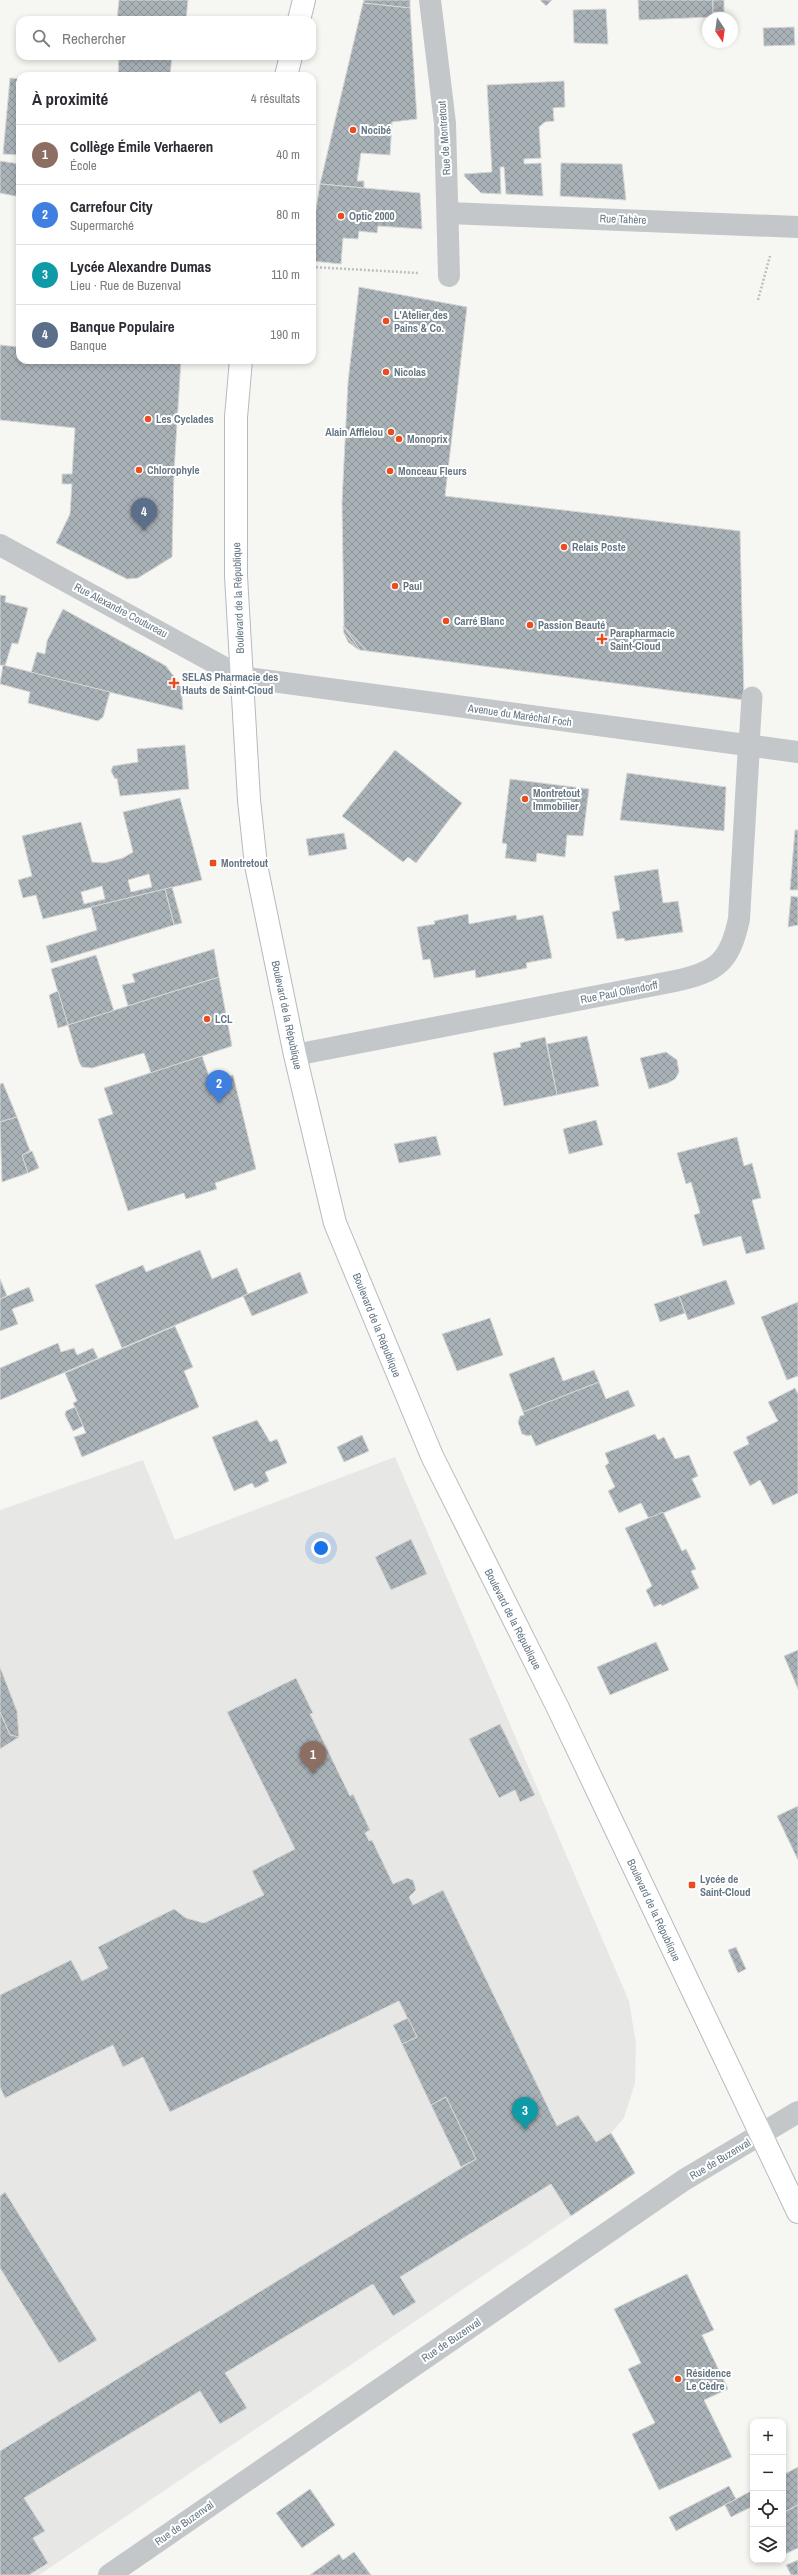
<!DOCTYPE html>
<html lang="fr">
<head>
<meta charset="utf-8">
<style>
	body { margin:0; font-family:"Archivo Narrow",sans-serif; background:#f2f2f3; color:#2b2b33 }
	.controls { position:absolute; right:12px; bottom:12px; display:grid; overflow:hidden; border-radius:8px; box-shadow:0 2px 6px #0003 }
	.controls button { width:36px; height:36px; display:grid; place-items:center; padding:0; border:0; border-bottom:1px solid #e1e1e2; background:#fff; color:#2b2b33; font:20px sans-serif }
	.compass { position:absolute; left:702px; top:12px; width:36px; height:36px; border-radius:50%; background:#fff; box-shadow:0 2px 6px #0003; rotate:167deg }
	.you { position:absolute; left:321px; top:1548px; width:14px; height:14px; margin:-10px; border:3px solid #fff; border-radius:50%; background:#1a73e8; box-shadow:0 0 0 6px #1a73e833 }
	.badge { display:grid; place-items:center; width:26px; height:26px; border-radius:50%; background:#ea4b1f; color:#fff; font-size:13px; font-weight:700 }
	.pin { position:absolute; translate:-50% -33px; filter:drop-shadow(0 1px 2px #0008) }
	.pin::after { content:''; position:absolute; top:21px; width:14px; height:12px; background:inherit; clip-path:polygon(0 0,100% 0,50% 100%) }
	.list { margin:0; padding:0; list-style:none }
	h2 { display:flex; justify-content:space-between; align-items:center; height:52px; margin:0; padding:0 16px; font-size:17px }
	h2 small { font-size:13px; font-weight:400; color:#7c7c81 }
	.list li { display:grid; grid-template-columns:26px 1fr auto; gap:12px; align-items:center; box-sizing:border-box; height:60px; padding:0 16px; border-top:1px solid #e1e1e2 }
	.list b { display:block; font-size:15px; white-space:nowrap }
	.list p { margin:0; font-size:13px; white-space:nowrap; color:#7c7c81 }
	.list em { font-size:13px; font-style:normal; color:#7c7c81 }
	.icon { flex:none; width:22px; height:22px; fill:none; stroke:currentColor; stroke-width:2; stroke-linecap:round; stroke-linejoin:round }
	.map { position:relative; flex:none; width:798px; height:2575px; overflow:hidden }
	.search { position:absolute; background:#fff; box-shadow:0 2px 6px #0003; left:16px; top:16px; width:300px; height:44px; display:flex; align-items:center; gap:10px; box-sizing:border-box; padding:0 14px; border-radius:12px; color:#7c7c81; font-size:15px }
	.panel { position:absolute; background:#fff; box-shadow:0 2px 6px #0003; left:16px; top:72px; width:300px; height:292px; border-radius:12px }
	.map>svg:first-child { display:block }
</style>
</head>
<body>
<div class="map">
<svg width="798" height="2575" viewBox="0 0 798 2575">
	<defs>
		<pattern id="building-cross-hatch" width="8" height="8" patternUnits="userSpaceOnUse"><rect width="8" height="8" fill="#a9b2b7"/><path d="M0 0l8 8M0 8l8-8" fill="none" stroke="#8d959a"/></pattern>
	</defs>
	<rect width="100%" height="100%" fill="#f6f6f2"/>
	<path fill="#e7e8e6" d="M 395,1457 L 629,2001 L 636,2044 L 635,2083 L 624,2118 L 611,2133 L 635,2173 L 39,2575 L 0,2575 L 0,1510 L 143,1460 L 175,1540 Z"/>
	<g fill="url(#building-cross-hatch)" stroke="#d7d7d5" fill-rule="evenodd">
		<path d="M 119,0 L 188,0 L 186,20 L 117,20 Z"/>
		<path d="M 364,0 L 410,0 L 410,8 L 363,3 Z"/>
		<path d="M 540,0 L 552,0 L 546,6 Z"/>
		<path d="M 638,0 L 713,0 L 713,17 L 639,20 Z"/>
		<rect x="713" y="0" width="11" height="12"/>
		<path d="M 363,3 L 410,8 L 417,119 L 392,122 L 390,155 L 361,153 L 357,181 L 364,181 L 364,188 L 320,184 Z"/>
		<path d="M 606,9 L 608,44 L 574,43 L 573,10 Z"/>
		<path d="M 794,27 L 795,45 L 764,46 L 763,28 Z"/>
		<path d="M 119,56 L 172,56 L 170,76 L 118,76 Z"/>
		<path d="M 10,78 L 20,79 L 20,155 L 3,154 Z"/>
		<path d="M 564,81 L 565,107 L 553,108 L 554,121 L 545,122 L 539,127 L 541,158 L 524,159 L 524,164 L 541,163 L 543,196 L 506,194 L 504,167 L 500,167 L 501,194 L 481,193 L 465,177 L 464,174 L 492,172 L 487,85 Z"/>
		<path d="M 0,161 L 20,164 L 20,197 L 0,193 Z"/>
		<path d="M 561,163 L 622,164 L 626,200 L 560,196 Z"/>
		<path d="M 320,184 L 420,193 L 422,229 L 378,226 L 377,233 L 359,231 L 358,239 L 343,238 L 341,264 L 312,261 L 312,235 Z"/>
		<path d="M 359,287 L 467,307 L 445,496 L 740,531 L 744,700 L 367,651 L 344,627 L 342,502 L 348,382 Z"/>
		<path d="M 0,345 L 20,347 L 20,360 L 181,360 L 174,472 L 172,557 L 138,578 L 127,579 L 56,543 L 70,514 L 72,484 L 62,484 L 62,474 L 72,474 L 75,428 L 0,420 Z"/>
		<path d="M 0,595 L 6,596 L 5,602 L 28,608 L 18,644 L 12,643 L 5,666 L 0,665 Z"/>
		<path d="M 63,609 L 166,666 L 181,686 L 183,710 L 31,673 L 37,652 L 45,654 L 47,641 Z"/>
		<path d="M 343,626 L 344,627 L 360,650 L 356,648 L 344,633 Z"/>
		<path d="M 344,627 L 367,651 L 360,650 Z"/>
		<path d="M 344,633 L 356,648 L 348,642 Z"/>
		<path d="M 3,665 L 110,692 L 103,717 L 98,721 L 28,703 L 30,692 L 0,684 Z"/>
		<path d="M 185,745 L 189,789 L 120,796 L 117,778 L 115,779 L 111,771 L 113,766 L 138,762 L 137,749 Z"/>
		<path d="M 395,750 L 462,803 L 416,863 L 408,857 L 403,862 L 342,816 Z"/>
		<path d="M 627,773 L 726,787 L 724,831 L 620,820 Z"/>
		<path d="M 510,779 L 589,789 L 583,836 L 567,835 L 565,857 L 537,853 L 536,862 L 505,858 L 507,844 L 502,843 Z"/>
		<path d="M 180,798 L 202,880 L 43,919 L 36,895 L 23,898 L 18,880 L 32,876 L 22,836 L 81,822 L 92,862 L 104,863 L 123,858 L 133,852 L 123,812 ZM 149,874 L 152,887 L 131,892 L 128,880 ZM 102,886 L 105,899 L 84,904 L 81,892 Z"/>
		<path d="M 795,830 L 798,830 L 798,890 L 790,890 Z"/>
		<path d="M 344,833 L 347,849 L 309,856 L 306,839 Z"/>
		<path d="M 658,869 L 663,903 L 678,901 L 683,932 L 625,941 L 624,938 L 617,939 L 612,912 L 620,910 L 614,876 Z"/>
		<path d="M 172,887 L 182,923 L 174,925 L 165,889 Z"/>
		<path d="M 165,889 L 174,925 L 51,963 L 46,946 L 97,930 L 91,907 Z"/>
		<path d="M 791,896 L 798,897 L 798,925 L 788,927 Z"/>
		<path d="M 468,914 L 469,924 L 516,915 L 517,920 L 543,915 L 552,958 L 526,963 L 527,968 L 476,978 L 475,970 L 434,978 L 430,959 L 423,960 L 417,927 L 435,924 L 434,921 Z"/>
		<path d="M 214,949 L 219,977 L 128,1006 L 122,985 L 135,982 L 132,974 Z"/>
		<path d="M 96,955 L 114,1011 L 68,1025 L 51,969 Z"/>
		<path d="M 219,977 L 232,1046 L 151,1073 L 144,1053 L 92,1068 L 82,1067 L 79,1062 L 68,1025 Z"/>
		<path d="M 58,991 L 68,1025 L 58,1028 L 49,995 Z"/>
		<path d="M 587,1036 L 599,1086 L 557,1095 L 547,1044 Z"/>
		<path d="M 545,1037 L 557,1095 L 504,1106 L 493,1053 L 521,1047 L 520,1043 Z"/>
		<path d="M 666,1052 L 677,1060 L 679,1072 L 675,1079 L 668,1083 L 649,1089 L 640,1058 Z"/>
		<path d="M 202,1056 L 211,1082 L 233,1075 L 256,1169 L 215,1183 L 217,1189 L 186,1199 L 184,1193 L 128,1211 L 98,1119 L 113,1114 L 104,1088 Z"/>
		<path d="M 3,1083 L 17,1117 L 0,1122 L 0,1084 Z"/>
		<path d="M 17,1117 L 30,1151 L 22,1155 L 28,1173 L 2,1182 L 0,1122 Z"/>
		<path d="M 596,1120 L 603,1145 L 569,1154 L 563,1129 Z"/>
		<path d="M 436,1136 L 441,1155 L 399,1163 L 394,1144 Z"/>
		<path d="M 737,1137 L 744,1166 L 752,1163 L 761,1198 L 752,1200 L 765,1249 L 746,1254 L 741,1236 L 703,1246 L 694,1215 L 700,1213 L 691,1182 L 686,1184 L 677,1153 Z"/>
		<path d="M 32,1151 L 39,1168 L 28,1173 L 22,1155 Z"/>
		<path d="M 200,1250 L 212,1279 L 237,1268 L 248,1294 L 122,1348 L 95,1285 L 143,1265 L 146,1272 Z"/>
		<path d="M 300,1272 L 308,1293 L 252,1316 L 243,1296 Z"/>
		<path d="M 0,1279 L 7,1296 L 0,1299 Z"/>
		<path d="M 726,1280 L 735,1304 L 688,1320 L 679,1296 Z"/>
		<path d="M 29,1287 L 34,1301 L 12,1309 L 18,1324 L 0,1331 L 0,1299 Z"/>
		<path d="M 679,1296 L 685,1313 L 660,1322 L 654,1304 Z"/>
		<path d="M 798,1302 L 798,1376 L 787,1380 L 761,1317 Z"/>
		<path d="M 490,1318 L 503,1355 L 457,1371 L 442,1334 Z"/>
		<path d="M 175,1326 L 193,1367 L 184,1371 L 199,1407 L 82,1457 L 74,1437 L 86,1433 L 73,1403 L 77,1401 L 65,1373 Z"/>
		<path d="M 58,1343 L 61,1352 L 74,1348 L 77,1355 L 93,1348 L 98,1358 L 0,1400 L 0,1368 Z"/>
		<path d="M 554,1357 L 563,1381 L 594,1370 L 599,1382 L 523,1412 L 509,1374 Z"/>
		<path d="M 599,1382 L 606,1399 L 628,1390 L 635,1406 L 536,1446 L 531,1435 L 528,1436 L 522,1434 L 518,1422 L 520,1416 L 524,1415 L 523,1412 Z"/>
		<path d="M 795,1388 L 798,1394 L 798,1493 L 773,1505 L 760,1480 L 750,1486 L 733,1452 L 749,1444 L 746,1437 L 778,1421 L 768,1402 Z"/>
		<path d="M 75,1407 L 83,1426 L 73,1431 L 65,1415 L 66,1411 Z"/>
		<path d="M 257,1420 L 270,1442 L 277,1439 L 287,1463 L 265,1472 L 269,1481 L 255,1488 L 252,1483 L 234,1491 L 212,1437 Z"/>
		<path d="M 655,1434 L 658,1440 L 664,1437 L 675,1459 L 689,1455 L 698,1476 L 692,1479 L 701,1497 L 649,1519 L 641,1503 L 619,1513 L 608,1491 L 615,1487 L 605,1466 L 609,1463 L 605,1453 Z"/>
		<path d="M 362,1435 L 369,1451 L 344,1462 L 337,1447 Z"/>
		<path d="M 663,1512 L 682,1551 L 686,1549 L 696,1569 L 691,1571 L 699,1588 L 662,1606 L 661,1604 L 654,1607 L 646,1590 L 652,1586 L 625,1528 Z"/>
		<path d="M 411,1539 L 427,1574 L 391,1590 L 375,1557 Z"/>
		<path d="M 656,1642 L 669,1670 L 610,1695 L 597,1667 Z"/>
		<path d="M 798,1650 L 798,1689 L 784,1656 Z"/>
		<path d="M 0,1667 L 17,1711 L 19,1737 L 10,1735 L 0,1712 Z"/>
		<path d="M 296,1678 L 313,1713 L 310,1714 L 350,1796 L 353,1794 L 370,1830 L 365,1833 L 369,1841 L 372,1840 L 393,1884 L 407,1878 L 413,1880 L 416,1890 L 409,1897 L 413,1905 L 443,1890 L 557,2126 L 578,2115 L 596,2142 L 611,2133 L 635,2173 L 571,2216 L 551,2184 L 400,2277 L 416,2302 L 393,2316 L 373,2284 L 225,2373 L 247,2408 L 220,2424 L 200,2391 L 24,2498 L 45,2531 L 33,2538 L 48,2563 L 29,2575 L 0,2575 L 0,2451 L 476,2159 L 446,2097 L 431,2105 L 402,2044 L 417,2037 L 399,2001 L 170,2112 L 143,2057 L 123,2067 L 113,2045 L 5,2098 L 0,2087 L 0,1995 L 71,1960 L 82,1981 L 108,1968 L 98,1947 L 174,1909 L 186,1918 L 204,1923 L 264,1895 L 252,1871 L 295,1849 L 227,1712 Z"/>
		<path d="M 0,1712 L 10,1735 L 19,1737 L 0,1749 Z"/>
		<path d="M 500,1724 L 535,1795 L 520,1802 L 515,1790 L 499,1798 L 469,1739 Z"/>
		<path d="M 798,1806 L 798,1860 L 777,1816 Z"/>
		<path d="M 736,1947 L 746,1969 L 738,1973 L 728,1950 Z"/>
		<path d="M 408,2018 L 417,2037 L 402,2044 L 393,2025 Z"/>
		<path d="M 446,2097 L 476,2159 L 461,2167 L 431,2105 Z"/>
		<path d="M 5,2192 L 97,2340 L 59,2363 L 0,2268 L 0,2196 Z"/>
		<path d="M 687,2274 L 714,2330 L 702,2335 L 728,2389 L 704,2400 L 732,2457 L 659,2490 L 632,2434 L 655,2423 L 628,2369 L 641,2363 L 614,2309 Z"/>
		<path d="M 798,2467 L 798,2505 L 783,2513 L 783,2475 Z"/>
		<path d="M 729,2486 L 736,2499 L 676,2531 L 669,2517 Z"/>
		<path d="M 310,2489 L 335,2525 L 302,2548 L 276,2513 Z"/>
		<path d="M 753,2490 L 753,2506 L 731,2517 L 725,2505 Z"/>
		<path d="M 798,2505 L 798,2548 L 783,2555 L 783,2513 Z"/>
		<path d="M 354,2552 L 371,2575 L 310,2575 L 339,2554 L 343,2560 Z"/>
		<path d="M 798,2560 L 798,2575 L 791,2575 L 786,2565 Z"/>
	</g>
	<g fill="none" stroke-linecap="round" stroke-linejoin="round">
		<g stroke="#b6babe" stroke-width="24">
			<g id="primary">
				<path d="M 299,20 L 304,0"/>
				<path d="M 286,76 L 291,56"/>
				<path d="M 241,360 L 236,417 L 236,576 L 249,800 L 256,865 L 295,1055 L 335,1223 L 432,1456 L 557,1706 L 798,2212"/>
			</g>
		</g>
		<g stroke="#bdbfc1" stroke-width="2.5" stroke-dasharray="2 2" stroke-linecap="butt">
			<path d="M 312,267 L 418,273"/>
			<path d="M 758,300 L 770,256"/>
		</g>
		<path stroke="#c3c7ca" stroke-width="21" d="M 749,745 L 752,697"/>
		<g stroke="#c3c7ca" stroke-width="22">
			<path d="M 430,0 L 445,123 L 449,276"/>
			<path d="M 448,213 L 798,227"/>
			<path d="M 0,545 L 241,677 L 798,752"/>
			<path d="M 295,1055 L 675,981 C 718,972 730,961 739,919 L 749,745"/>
			<path d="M 109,2575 L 684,2180 L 798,2112"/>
		</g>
		<use href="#primary" stroke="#fff" stroke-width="22"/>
	</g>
	<g fill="#ea4b1f" stroke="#fff" stroke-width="1.5">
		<circle cx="353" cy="130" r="4"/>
		<circle cx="341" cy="216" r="4"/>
		<circle cx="386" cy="321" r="4"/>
		<circle cx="386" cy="372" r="4"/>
		<circle cx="148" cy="419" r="4"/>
		<circle cx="391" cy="432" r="4"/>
		<circle cx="399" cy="439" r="4"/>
		<circle cx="139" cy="470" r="4"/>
		<circle cx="390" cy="471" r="4"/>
		<circle cx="564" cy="547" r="4"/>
		<circle cx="395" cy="586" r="4"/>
		<circle cx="446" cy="621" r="4"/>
		<circle cx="530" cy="625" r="4"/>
		<path d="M600 633h4v4h4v4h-4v4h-4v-4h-4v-4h4z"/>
		<path d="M172 677h4v4h4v4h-4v4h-4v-4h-4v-4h4z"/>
		<circle cx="525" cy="799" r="4"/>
		<rect x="209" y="859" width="8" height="8" rx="2"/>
		<circle cx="207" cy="1019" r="4"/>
		<rect x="688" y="1881" width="8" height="8" rx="2"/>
		<circle cx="678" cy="2379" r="4"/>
	</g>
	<g text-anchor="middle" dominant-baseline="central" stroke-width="4" stroke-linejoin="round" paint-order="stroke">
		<g font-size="11" font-weight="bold" fill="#647684" stroke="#fff" text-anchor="start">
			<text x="361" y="130">Nocibé</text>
			<text x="349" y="216">Optic 2000</text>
			<text x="394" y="315">L'Atelier des<tspan x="394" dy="13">Pains &amp; Co.</tspan></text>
			<text x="394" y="372">Nicolas</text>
			<text x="156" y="419">Les Cyclades</text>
			<text x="383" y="432" text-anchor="end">Alain Afflelou</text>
			<text x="407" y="439">Monoprix</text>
			<text x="147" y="470">Chlorophyle</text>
			<text x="398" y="471">Monceau Fleurs</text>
			<text x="572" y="547">Relais Poste</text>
			<text x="403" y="586">Paul</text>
			<text x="454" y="621">Carré Blanc</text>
			<text x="538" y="625">Passion Beauté</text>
			<text x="610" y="633">Parapharmacie<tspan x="610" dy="13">Saint-Cloud</tspan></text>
			<text x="182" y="677">SELAS Pharmacie des<tspan x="182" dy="13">Hauts de Saint-Cloud</tspan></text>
			<text x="533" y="793">Montretout<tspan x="533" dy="13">Immobilier</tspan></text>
			<text x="221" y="863">Montretout</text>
			<text x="215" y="1019">LCL</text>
			<text x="700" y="1879">Lycée de<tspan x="700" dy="13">Saint-Cloud</tspan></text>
			<text x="686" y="2373">Résidence<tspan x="686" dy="13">Le Cèdre</tspan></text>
		</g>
		<g font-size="11" fill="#647684" stroke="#fff">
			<text transform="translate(444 138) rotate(-94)">Rue de Montretout</text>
			<text transform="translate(623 219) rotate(2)">Rue Tahère</text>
			<text transform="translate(238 598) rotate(-92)">Boulevard de la République</text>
			<text transform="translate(121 610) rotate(28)">Rue Alexandre Coutureau</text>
			<text transform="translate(520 715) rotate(8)">Avenue du Maréchal Foch</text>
			<text transform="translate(619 992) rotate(-11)">Rue Paul Ollendorff</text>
			<text transform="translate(287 1015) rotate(78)">Boulevard de la République</text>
			<text transform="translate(377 1325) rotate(68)">Boulevard de la République</text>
			<text transform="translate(513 1619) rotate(63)">Boulevard de la République</text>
			<text transform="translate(654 1910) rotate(65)">Boulevard de la République</text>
			<text transform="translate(720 2159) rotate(-31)">Rue de Buzenval</text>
			<text transform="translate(451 2340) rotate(-34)">Rue de Buzenval</text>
			<text transform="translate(184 2523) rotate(-35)">Rue de Buzenval</text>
		</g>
	</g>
</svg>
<div class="controls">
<button>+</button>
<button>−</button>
<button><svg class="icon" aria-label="locate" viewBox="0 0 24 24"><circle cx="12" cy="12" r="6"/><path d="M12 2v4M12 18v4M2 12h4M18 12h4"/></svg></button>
<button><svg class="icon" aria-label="layers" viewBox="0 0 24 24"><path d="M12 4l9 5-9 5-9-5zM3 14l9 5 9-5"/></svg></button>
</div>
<svg class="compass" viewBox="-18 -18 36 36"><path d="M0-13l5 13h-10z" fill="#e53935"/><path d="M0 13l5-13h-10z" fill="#7c7c81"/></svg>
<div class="you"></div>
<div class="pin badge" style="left:313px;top:1774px;background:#8d6e63">1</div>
<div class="pin badge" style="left:219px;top:1103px;background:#3f7fe0">2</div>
<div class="pin badge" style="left:525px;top:2130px;background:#0f9aa8">3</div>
<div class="pin badge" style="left:144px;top:531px;background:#5c6f8a">4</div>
<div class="search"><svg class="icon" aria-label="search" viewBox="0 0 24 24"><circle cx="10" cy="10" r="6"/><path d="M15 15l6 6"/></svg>Rechercher</div>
<section class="panel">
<h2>À proximité<small>4 résultats</small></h2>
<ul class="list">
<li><span class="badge" style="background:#8d6e63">1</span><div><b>Collège Émile Verhaeren</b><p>École</p></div><em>40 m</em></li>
<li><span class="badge" style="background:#3f7fe0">2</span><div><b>Carrefour City</b><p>Supermarché</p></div><em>80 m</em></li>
<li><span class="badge" style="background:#0f9aa8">3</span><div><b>Lycée Alexandre Dumas</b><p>Lieu · Rue de Buzenval</p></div><em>110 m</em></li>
<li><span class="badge" style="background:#5c6f8a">4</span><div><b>Banque Populaire</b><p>Banque</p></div><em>190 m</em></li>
</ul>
</section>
</div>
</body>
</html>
